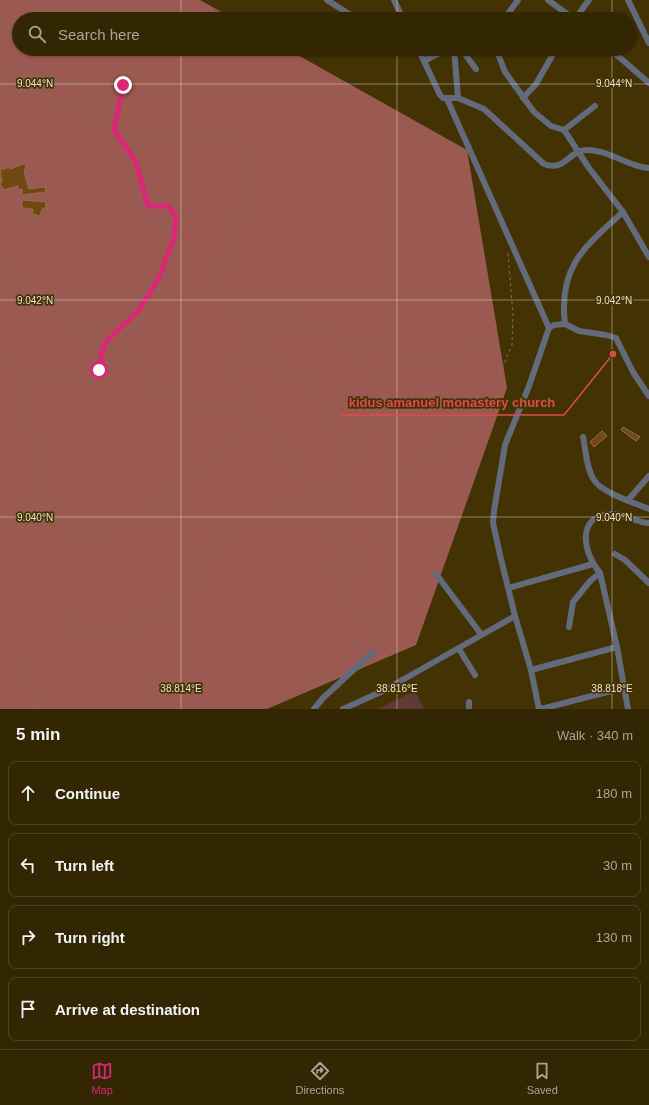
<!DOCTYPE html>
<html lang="en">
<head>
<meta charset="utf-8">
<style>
	body { margin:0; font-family:Helvetica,sans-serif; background:#3a2e0d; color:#f1f3f6 }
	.stop { position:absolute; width:12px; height:12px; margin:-9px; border:3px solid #db2777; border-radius:50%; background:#fff }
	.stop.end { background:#db2777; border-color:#fff; box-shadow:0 1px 4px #0008 }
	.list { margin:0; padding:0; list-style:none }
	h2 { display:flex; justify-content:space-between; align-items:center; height:52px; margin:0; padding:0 16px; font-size:17px }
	h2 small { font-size:13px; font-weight:400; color:#a8a59a }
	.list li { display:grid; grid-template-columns:26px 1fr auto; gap:12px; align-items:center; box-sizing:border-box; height:64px; margin:0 8px 8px; padding:0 8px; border:1px solid #4d4325; border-radius:8px }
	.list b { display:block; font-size:15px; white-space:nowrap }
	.list em { font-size:13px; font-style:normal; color:#a8a59a }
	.icon { flex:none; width:22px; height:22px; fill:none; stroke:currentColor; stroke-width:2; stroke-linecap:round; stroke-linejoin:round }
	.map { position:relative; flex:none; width:649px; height:709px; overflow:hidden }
	.search { position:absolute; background:#322603; box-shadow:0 1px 3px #0004; left:12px; right:12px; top:12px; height:44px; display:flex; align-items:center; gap:10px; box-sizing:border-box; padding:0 14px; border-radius:22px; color:#a8a59a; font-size:15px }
	.sheet { height:340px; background:#322603 }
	nav { display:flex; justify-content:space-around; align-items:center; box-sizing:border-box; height:56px; border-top:1px solid #4d4325; background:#322603; font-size:11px; color:#a8a59a }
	nav a { display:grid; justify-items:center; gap:2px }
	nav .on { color:#db2777 }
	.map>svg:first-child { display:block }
</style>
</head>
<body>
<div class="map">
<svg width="649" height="709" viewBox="0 0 649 709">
	<rect width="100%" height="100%" fill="#433304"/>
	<path fill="#613a35" d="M 415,691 L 424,709 L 377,709 Z"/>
	<path fill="#9a5951" d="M 0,0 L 200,0 L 234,19 L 19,19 L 19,49 L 287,49 L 467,150 L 507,388 L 416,645 L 267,709 L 0,709 Z"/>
	<g fill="#724812" stroke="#91704e">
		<path d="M 24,164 L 26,166 L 24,172 L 29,189 L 45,187 L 46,192 L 22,195 L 22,189 L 19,190 L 18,186 L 4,190 L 0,184 L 2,181 L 0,170 L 10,167 L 10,169 Z"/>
		<path d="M 22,200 L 46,202 L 45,209 L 42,209 L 40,216 L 32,214 L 33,209 L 22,208 Z"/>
		<path d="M 623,427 L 640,437 L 636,441 L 621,430 Z"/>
		<path d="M 602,431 L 607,436 L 594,447 L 590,442 Z"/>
	</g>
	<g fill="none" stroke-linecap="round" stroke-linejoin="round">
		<g stroke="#81734d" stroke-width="1" stroke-dasharray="3 3" stroke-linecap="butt">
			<path d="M 0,17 L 9,22 L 19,23"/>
			<path d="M 0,75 L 50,77 L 81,86 L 112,128"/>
			<path d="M 0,90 C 12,91 24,91 36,93 C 53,97 73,106 88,114 C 97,118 105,127 115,130 C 130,135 146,132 161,131 C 178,131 195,131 212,132 C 219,133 227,132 232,136 C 242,142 245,150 248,160 C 251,169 253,183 251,191 C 245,215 213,265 225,288 C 245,324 269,315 301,319 C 331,323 361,347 369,375 C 384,425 345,479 302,501 C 277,513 250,521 228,537 C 220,542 210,550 205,557 C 199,566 197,577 191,585 C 161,628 115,634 67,623"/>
			<path d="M 114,129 L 132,53 L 130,49"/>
			<path d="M 0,269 L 57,303 L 81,333 L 109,346 L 127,357 L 176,403 L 205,411 L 240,414 L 261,418 L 279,438 L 299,476 L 344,544"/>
			<path d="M 268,329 L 261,356 L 279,368 L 313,384 L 334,430 L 348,469 L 342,512 L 344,544 L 335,572 L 339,592 L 354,611 L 376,621 L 384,629 L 383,639 L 377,646"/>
			<path d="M 344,338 L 370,345 L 403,360 L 471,351 L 489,343"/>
			<path d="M 0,360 L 16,368 L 27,395 L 38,473 L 51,513 L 69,537 L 90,534 L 148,514 L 213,462 L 247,424 L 251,403 L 239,382 L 239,359 L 251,330 L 268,328 L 299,335 L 328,334 L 341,338"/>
			<path d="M 16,368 L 75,379 L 99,370 L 104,344 L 140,309 L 159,277 L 174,238 L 176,216 L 168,206 L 148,206 L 136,162 L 114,131"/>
			<path d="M 339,592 L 385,517 L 399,484 L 437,448 L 468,426 L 489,399 L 512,345 L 513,315 L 508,253"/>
			<path d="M 15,654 C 29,669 33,689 37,709"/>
		</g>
		<g stroke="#636a7c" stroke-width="6">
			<path d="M 327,0 L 357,19"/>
			<path d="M 394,0 L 403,19"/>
			<path d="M 548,0 L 574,19"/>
			<path d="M 628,0 L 649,43"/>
			<path d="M 362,19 L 369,19"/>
			<path d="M 504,19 L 518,0"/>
			<path d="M 575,19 L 589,0"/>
			<path d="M 418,49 L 424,61"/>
			<path d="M 447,49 L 424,61 L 440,95 L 443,98 L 458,98"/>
			<path d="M 454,49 L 458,98 L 484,109 L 544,164 C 565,172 568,151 586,150 C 608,149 631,168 649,168"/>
			<path d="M 461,49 L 476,69"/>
			<path d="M 496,49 L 505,72 L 534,112 L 551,126 L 564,130 L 589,168 L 623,212 L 649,257"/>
			<path d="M 611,50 L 649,83"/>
			<path d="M 523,98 L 536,84 L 556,49"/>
			<path d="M 447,99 L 549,328"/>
			<path d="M 564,130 L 595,106"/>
			<path d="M 565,324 C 558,267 584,247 623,212"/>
			<path d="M 583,437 C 586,450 586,468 594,480 C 602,493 635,503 649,509"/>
			<path d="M 628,500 L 649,476"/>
			<path d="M 615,554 L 625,560 L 649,583"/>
			<path d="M 436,574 L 481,634"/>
			<path d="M 508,588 L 593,564"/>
			<path d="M 515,616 L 531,670 L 539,709"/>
			<path d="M 569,627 L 573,602 L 591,580 L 600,573"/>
			<path d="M 459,649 L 475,675"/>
			<path d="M 531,670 L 617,647"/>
			<path d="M 469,702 L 469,709"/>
			<path d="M 314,709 L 323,698 L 373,652"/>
			<path d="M 343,709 L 383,691 L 515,616 L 500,555 L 493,523 L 494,511 L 505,445 L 529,386 L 549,328 L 554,325 L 565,324 L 579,331 L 606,335 L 616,338 L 633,372 L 649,396"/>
			<path d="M 541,709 L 623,688"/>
			<path d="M 628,709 L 617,647 L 600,573 C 583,553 575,514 613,514 C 625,514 637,523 649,523"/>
		</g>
	</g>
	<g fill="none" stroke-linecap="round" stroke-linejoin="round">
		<path stroke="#db2777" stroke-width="5" d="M 99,370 L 104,344 L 140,309 L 159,277 L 174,238 L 176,216 L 168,206 L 148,206 L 136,162 L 114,130 L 123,85"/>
	</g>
	<path fill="none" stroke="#ede3cc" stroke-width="1" stroke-opacity="0.45" d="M 181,0 L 181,19M 397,0 L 397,19M 612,0 L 612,19M 181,49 L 181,709M 397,49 L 397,709M 612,49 L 612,709M 0,84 L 649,84M 0,300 L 649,300M 0,517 L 649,517"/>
	<g font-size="10" text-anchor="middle" fill="#ede3cc" stroke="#433304" stroke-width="3.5" stroke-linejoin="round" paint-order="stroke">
		<text x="35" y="87">9.044°N</text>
		<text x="614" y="87">9.044°N</text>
		<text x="35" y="304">9.042°N</text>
		<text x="614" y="304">9.042°N</text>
		<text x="35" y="521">9.040°N</text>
		<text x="614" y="521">9.040°N</text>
		<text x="181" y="692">38.814°E</text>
		<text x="397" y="692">38.816°E</text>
		<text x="612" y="692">38.818°E</text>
	</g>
	<path fill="none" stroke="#db4d49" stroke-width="1.5" d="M613 354L564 415H341"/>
	<circle fill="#db4d49" stroke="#433304" stroke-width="1.5" cx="613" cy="354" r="4"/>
	<g font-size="13" text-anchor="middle" font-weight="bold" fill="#db4d49" stroke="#433304" stroke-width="3.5" stroke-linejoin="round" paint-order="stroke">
		<text x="452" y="407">kidus amanuel monastery church</text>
	</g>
</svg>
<div class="stop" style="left:99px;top:370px"></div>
<div class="stop end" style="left:123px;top:85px"></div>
<div class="search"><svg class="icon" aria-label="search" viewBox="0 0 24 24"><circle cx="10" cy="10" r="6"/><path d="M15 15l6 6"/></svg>Search here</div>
</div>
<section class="sheet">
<h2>5 min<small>Walk · 340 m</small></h2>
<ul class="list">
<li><svg class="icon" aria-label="ahead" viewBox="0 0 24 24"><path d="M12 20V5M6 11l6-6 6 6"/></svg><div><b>Continue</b></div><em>180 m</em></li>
<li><svg class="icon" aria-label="left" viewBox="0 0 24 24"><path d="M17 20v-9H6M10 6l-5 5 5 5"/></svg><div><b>Turn left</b></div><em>30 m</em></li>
<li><svg class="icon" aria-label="right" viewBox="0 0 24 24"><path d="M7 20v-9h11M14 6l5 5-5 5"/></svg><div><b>Turn right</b></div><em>130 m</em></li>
<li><svg class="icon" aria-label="arrive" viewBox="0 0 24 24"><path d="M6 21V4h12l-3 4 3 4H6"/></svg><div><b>Arrive at destination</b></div></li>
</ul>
</section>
<nav>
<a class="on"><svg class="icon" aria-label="map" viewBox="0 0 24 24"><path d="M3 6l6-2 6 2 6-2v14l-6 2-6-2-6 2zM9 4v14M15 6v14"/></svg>Map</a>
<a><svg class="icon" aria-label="directions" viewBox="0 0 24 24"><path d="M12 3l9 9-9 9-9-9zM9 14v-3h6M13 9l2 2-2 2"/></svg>Directions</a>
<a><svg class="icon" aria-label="saved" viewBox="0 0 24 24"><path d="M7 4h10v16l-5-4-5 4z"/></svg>Saved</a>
</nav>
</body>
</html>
